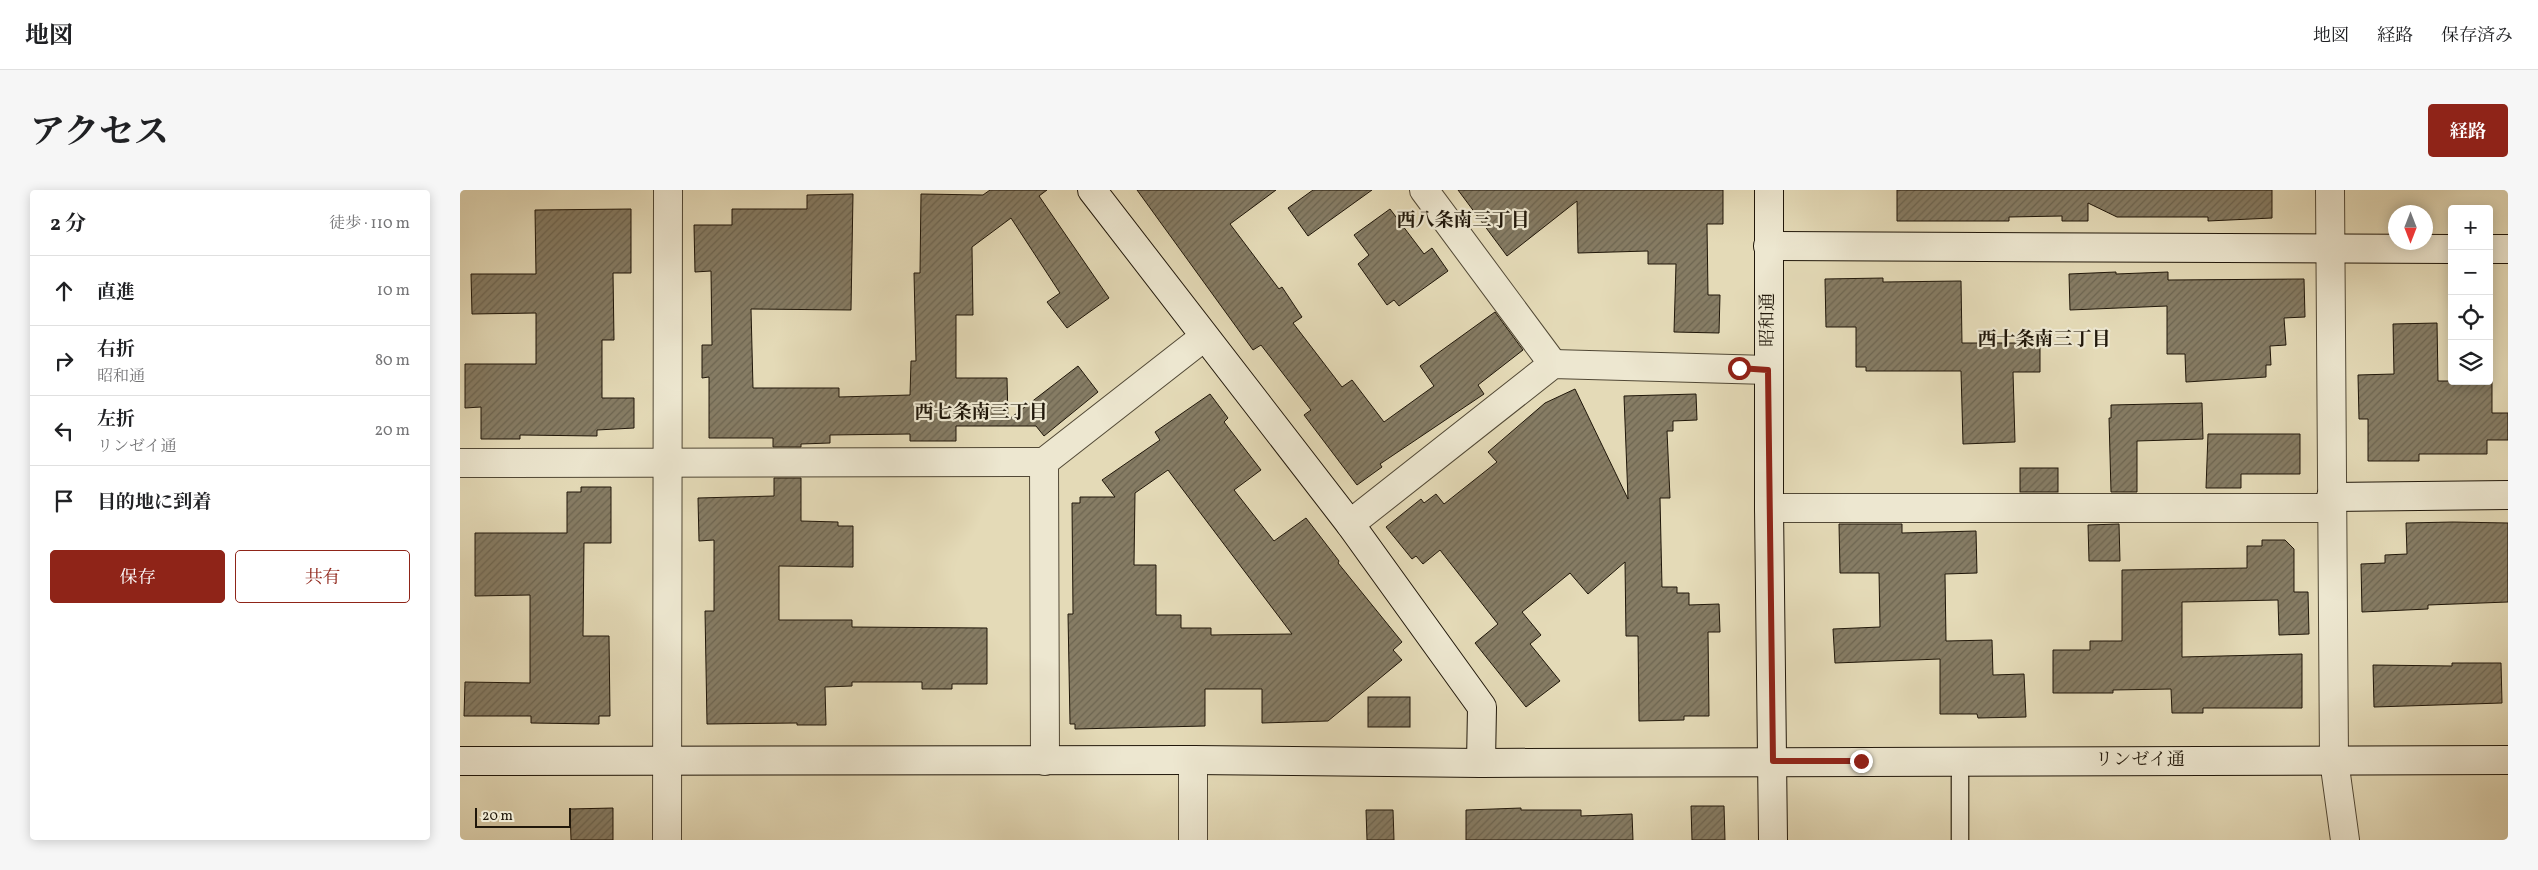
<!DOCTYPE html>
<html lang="ja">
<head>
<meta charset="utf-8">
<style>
	body { margin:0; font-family:Vollkorn,"Noto Serif JP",serif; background:#f6f6f6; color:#202124 }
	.controls { position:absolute; right:15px; top:15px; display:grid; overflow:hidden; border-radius:5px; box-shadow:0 2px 12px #0003 }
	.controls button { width:45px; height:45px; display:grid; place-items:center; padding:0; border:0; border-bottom:1px solid #e0e0e0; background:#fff; color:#202124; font:25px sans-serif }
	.compass { position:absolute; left:1928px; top:15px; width:45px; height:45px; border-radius:50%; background:#fff; box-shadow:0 2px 12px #0003; rotate:180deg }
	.scale { position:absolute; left:15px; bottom:12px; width:96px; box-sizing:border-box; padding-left:5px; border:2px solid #20170a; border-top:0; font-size:14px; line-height:18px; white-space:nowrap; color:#20170a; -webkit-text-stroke:4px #ede7d0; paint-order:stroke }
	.stop { position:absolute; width:15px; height:15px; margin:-11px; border:4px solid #8f2418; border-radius:50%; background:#fff }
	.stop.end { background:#8f2418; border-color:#fff; box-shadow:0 1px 5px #0008 }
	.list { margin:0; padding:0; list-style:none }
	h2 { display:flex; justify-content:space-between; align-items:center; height:65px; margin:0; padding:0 20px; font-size:21px }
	h2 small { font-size:16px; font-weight:400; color:#757577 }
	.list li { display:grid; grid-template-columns:32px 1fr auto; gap:15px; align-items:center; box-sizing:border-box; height:70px; padding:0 20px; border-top:1px solid #e0e0e0 }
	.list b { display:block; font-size:19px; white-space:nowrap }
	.list p { margin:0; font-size:16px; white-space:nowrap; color:#757577 }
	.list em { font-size:16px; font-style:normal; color:#757577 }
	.actions { display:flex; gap:10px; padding:15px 20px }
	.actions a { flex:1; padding:11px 0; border:1px solid #8f2418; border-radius:5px; text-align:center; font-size:18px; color:#8f2418 }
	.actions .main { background:#8f2418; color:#fff }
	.icon { flex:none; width:28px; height:28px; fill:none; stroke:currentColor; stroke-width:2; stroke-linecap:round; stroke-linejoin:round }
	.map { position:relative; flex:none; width:2048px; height:650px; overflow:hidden; border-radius:5px }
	header { display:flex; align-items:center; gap:30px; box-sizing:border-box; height:70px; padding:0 25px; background:#fff; border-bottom:1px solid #e0e0e0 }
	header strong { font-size:24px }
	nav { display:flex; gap:28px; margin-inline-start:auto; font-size:18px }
	.intro { display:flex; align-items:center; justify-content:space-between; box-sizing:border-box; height:120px; padding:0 30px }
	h1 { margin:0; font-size:35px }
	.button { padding:12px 22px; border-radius:5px; background:#8f2418; color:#fff; font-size:18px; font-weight:700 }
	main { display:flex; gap:30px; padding:0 30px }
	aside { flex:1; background:#fff; border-radius:5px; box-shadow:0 2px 12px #0003 }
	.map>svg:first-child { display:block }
</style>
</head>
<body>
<header>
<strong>地図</strong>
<nav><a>地図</a><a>経路</a><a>保存済み</a></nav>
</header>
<div class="intro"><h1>アクセス</h1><a class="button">経路</a></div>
<main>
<aside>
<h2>2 分<small>徒歩 · 110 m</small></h2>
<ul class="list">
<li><svg class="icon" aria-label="ahead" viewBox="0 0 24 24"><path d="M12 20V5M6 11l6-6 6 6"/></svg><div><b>直進</b></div><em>10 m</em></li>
<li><svg class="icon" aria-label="right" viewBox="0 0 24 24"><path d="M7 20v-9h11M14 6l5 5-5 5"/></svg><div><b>右折</b><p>昭和通</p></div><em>80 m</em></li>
<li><svg class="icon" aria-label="left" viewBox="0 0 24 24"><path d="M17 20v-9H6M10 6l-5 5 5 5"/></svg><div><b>左折</b><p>リンゼイ通</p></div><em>20 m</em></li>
<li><svg class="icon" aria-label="arrive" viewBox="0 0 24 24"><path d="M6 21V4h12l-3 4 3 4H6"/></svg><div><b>目的地に到着</b></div></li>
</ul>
<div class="actions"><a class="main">保存</a><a>共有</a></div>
</aside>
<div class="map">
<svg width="2048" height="650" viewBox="0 0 2048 650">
	<defs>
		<pattern id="building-hatch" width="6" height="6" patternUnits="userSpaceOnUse" patternTransform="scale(1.25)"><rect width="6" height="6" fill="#867c64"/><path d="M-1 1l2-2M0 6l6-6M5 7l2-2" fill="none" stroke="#6d6551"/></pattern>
	</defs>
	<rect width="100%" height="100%" fill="#e4dab7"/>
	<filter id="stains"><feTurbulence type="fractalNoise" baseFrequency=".004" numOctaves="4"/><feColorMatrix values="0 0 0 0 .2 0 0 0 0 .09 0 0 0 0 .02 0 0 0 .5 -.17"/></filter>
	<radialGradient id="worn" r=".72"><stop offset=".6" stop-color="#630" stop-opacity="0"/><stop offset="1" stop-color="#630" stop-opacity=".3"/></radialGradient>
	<g fill="url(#building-hatch)" stroke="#20170a" fill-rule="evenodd">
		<path d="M 530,0 L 587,0 L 579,6 L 649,108 L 607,138 L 587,112 L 600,103 L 551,28 L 512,57 L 513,125 L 496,125 L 496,188 L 547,188 L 548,230 L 618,176 L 638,202 L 584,246 L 576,236 L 496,236 L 496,251 L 450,251 L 450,244 L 370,245 L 370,253 L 341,254 L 341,257 L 313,257 L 313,248 L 249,248 L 249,187 L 242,188 L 242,155 L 252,155 L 251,81 L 235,82 L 234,35 L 272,35 L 272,19 L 347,19 L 347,5 L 393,4 L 391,120 L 291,119 L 293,198 L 379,198 L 379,207 L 450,205 L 451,171 L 456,171 L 454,83 L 460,83 L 461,4 L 523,5 Z"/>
		<path d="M 677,0 L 816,0 L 770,34 L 819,99 L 822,97 L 842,127 L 833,133 L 882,197 L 892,190 L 924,232 L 974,196 L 960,176 L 1035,122 L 1063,160 L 1018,195 L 1024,204 L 920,274 L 922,277 L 897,295 L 844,225 L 851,220 L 801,155 L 793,160 Z"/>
		<path d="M 853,0 L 912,0 L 848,46 L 828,18 Z"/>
		<path d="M 998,0 L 1263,0 L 1263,34 L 1247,34 L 1248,105 L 1260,105 L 1259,143 L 1214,142 L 1216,74 L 1188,74 L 1188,61 L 1118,63 L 1117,11 L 1047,66 Z"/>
		<path d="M 1437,0 L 1812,0 L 1812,28 L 1748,31 L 1748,27 L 1657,27 L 1628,13 L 1628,31 L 1602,31 L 1602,26 L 1549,27 L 1549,31 L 1437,31 Z"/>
		<path d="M 171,19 L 171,83 L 153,83 L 154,150 L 142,150 L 142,208 L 174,208 L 174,238 L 137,240 L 137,246 L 60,245 L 60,249 L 21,249 L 21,217 L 5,218 L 5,174 L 76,174 L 76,123 L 12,124 L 11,84 L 76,84 L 75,20 Z"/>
		<path d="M 930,19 L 964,64 L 972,58 L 988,81 L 939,116 L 934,110 L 927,115 L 898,74 L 909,65 L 894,45 Z"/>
		<path d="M 1656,82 L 1656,84 L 1708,82 L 1708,90 L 1844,89 L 1845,127 L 1824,128 L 1826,155 L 1810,156 L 1811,175 L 1806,175 L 1806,187 L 1726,192 L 1725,164 L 1707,164 L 1707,116 L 1610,120 L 1609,84 Z"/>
		<path d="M 1423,88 L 1423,92 L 1501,91 L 1502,153 L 1580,153 L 1580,182 L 1553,182 L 1555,252 L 1503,254 L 1501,181 L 1406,181 L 1406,177 L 1396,177 L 1396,137 L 1366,137 L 1365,89 Z"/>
		<path d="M 1977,133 L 1978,191 L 2032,191 L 2032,223 L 2048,223 L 2048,250 L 2027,250 L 2027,264 L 1959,264 L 1959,271 L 1908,271 L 1908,229 L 1899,229 L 1898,185 L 1934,184 L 1933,134 Z"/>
		<path d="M 1115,199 L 1168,309 L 1164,206 L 1236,204 L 1237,230 L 1213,231 L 1213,241 L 1207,241 L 1210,308 L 1200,308 L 1202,397 L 1217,397 L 1217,403 L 1229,403 L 1229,415 L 1259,414 L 1260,442 L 1248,442 L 1249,526 L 1224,526 L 1224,530 L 1179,531 L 1178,446 L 1166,446 L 1165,372 L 1128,404 L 1110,383 L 1062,422 L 1081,445 L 1070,454 L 1100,491 L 1066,517 L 1015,453 L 1038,434 L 980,360 L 963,374 L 956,366 L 952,369 L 926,337 L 961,309 L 964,313 L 976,304 L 984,314 L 1037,272 L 1028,262 L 1085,213 Z"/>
		<path d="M 750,204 L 768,228 L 764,232 L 801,280 L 774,300 L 814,351 L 846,328 L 879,371 L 878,373 L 942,452 L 933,460 L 942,470 L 868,531 L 802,533 L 802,499 L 745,499 L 745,536 L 615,539 L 615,534 L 610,534 L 608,424 L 613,424 L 612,313 L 620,313 L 620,307 L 655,307 L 642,290 L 700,250 L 695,242 ZM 708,280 L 754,341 L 832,444 L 751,445 L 751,438 L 721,438 L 721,425 L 696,425 L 696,375 L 674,375 L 675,303 Z"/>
		<path d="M 1742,213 L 1743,249 L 1677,251 L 1677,302 L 1651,302 L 1649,228 L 1651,228 L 1651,215 Z"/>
		<path d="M 1748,244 L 1840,244 L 1840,284 L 1781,284 L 1781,298 L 1746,298 Z"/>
		<rect x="1560" y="278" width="38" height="24"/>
		<path d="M 314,288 L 341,288 L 341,331 L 378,332 L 378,336 L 393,336 L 393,377 L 319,376 L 319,430 L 392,430 L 392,437 L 527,438 L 527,494 L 492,494 L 492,499 L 462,499 L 462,492 L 392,492 L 392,496 L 365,497 L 366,535 L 337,535 L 337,533 L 247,534 L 245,421 L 254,421 L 254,350 L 239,351 L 238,308 L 314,306 Z"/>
		<path d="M 121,297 L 151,297 L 151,353 L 124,353 L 123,446 L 149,446 L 150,526 L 139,526 L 139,534 L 71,533 L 71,526 L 4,526 L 5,492 L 70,493 L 70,405 L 15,406 L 15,343 L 107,343 L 107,302 L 121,302 Z"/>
		<path d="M 1993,332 L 2048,333 L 2048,412 L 1968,415 L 1968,419 L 1902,422 L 1901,374 L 1925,373 L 1925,365 L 1947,364 L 1946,333 Z"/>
		<path d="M 1379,334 L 1442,334 L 1442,343 L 1516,341 L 1517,383 L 1485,384 L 1486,451 L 1532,450 L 1533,485 L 1564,484 L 1566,527 L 1518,528 L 1517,524 L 1480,524 L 1480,469 L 1375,473 L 1373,439 L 1420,437 L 1419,383 L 1380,383 Z"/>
		<path d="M 1659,334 L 1660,371 L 1629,371 L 1628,335 Z"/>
		<path d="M 1802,350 L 1825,350 L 1834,359 L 1834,402 L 1848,402 L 1849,444 L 1819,445 L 1818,410 L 1722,412 L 1722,467 L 1842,464 L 1842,518 L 1743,518 L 1743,523 L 1712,523 L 1711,499 L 1653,500 L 1653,503 L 1593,503 L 1593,460 L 1630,460 L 1630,451 L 1662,451 L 1662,380 L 1787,378 L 1787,356 L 1802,356 Z"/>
		<path d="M 1992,473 L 2041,473 L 2042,513 L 1914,517 L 1913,475 L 1992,476 Z"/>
		<rect x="908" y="507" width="42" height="30"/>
		<path d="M 1231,616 L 1264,616 L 1265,650 L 1232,650 Z"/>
		<path d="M 153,618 L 153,650 L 111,650 L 110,619 Z"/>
		<path d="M 1061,618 L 1061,620 L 1121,620 L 1121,626 L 1172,624 L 1173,650 L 1006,650 L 1006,620 Z"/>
		<path d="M 906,620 L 933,620 L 934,650 L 907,650 Z"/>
	</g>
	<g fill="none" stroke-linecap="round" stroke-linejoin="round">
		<g stroke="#514835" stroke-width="19">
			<path id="lane" d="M 1500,650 L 1500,570"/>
		</g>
		<g stroke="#514835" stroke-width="30">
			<g id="street">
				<path d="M 964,0 L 1093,174"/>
				<path d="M 1870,0 L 1874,570 L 1885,650"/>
				<path d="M 0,273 L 584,272"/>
				<path d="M 1309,318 L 1871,318"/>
				<path d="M 890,334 L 1093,174 L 1308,180"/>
				<path d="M 733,570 L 733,650"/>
				<path d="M 585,571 L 584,272 L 744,147"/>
				<path d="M 207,650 L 208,0"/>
			</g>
		</g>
		<g stroke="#20170a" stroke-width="30">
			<g id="secondary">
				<path d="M 632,0 L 890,334 L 1022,517 L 1021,573"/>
				<path d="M 1309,0 L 1309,318 L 1313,650"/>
				<path d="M 1308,56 L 1992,59"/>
				<path d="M 2029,59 L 2048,59"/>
				<path d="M 1871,307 L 2048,305"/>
				<path d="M 0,571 L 733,570 L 1021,573 L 2048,570"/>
			</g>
		</g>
		<use href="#lane" stroke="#ede7d0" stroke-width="16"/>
		<use href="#street" stroke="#ede7d0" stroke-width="28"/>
		<use href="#secondary" stroke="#ede7d0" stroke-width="28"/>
	</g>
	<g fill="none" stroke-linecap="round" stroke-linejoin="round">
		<path stroke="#8f2418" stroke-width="6" d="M 1279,178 L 1308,180 L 1313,571 L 1401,571"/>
	</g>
	<g text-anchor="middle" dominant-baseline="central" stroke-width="4.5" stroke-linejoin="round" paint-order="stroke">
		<g font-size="18" fill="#20170a" stroke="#ede7d0">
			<text transform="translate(1308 130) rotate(-90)">昭和通</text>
			<text x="1680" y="570">リンゼイ通</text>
		</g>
		<g font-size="19" font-weight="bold" fill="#20170a" stroke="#ede7d0">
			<text x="1003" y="31">西八条南三丁目</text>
			<text x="1584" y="150">西十条南三丁目</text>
			<text x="521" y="223">西七条南三丁目</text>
		</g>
	</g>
	<rect width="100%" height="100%" filter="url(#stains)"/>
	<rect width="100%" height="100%" fill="url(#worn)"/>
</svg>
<div class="controls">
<button>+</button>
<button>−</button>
<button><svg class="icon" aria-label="locate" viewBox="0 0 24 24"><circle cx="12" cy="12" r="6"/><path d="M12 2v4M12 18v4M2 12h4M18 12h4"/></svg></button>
<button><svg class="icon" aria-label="layers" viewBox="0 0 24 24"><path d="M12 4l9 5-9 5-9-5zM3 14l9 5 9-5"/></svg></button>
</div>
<svg class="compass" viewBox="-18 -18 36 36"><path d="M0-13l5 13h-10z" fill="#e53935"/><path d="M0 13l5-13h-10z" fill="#757577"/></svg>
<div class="scale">20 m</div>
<div class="stop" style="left:1279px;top:178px"></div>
<div class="stop end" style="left:1401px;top:571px"></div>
</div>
</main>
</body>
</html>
